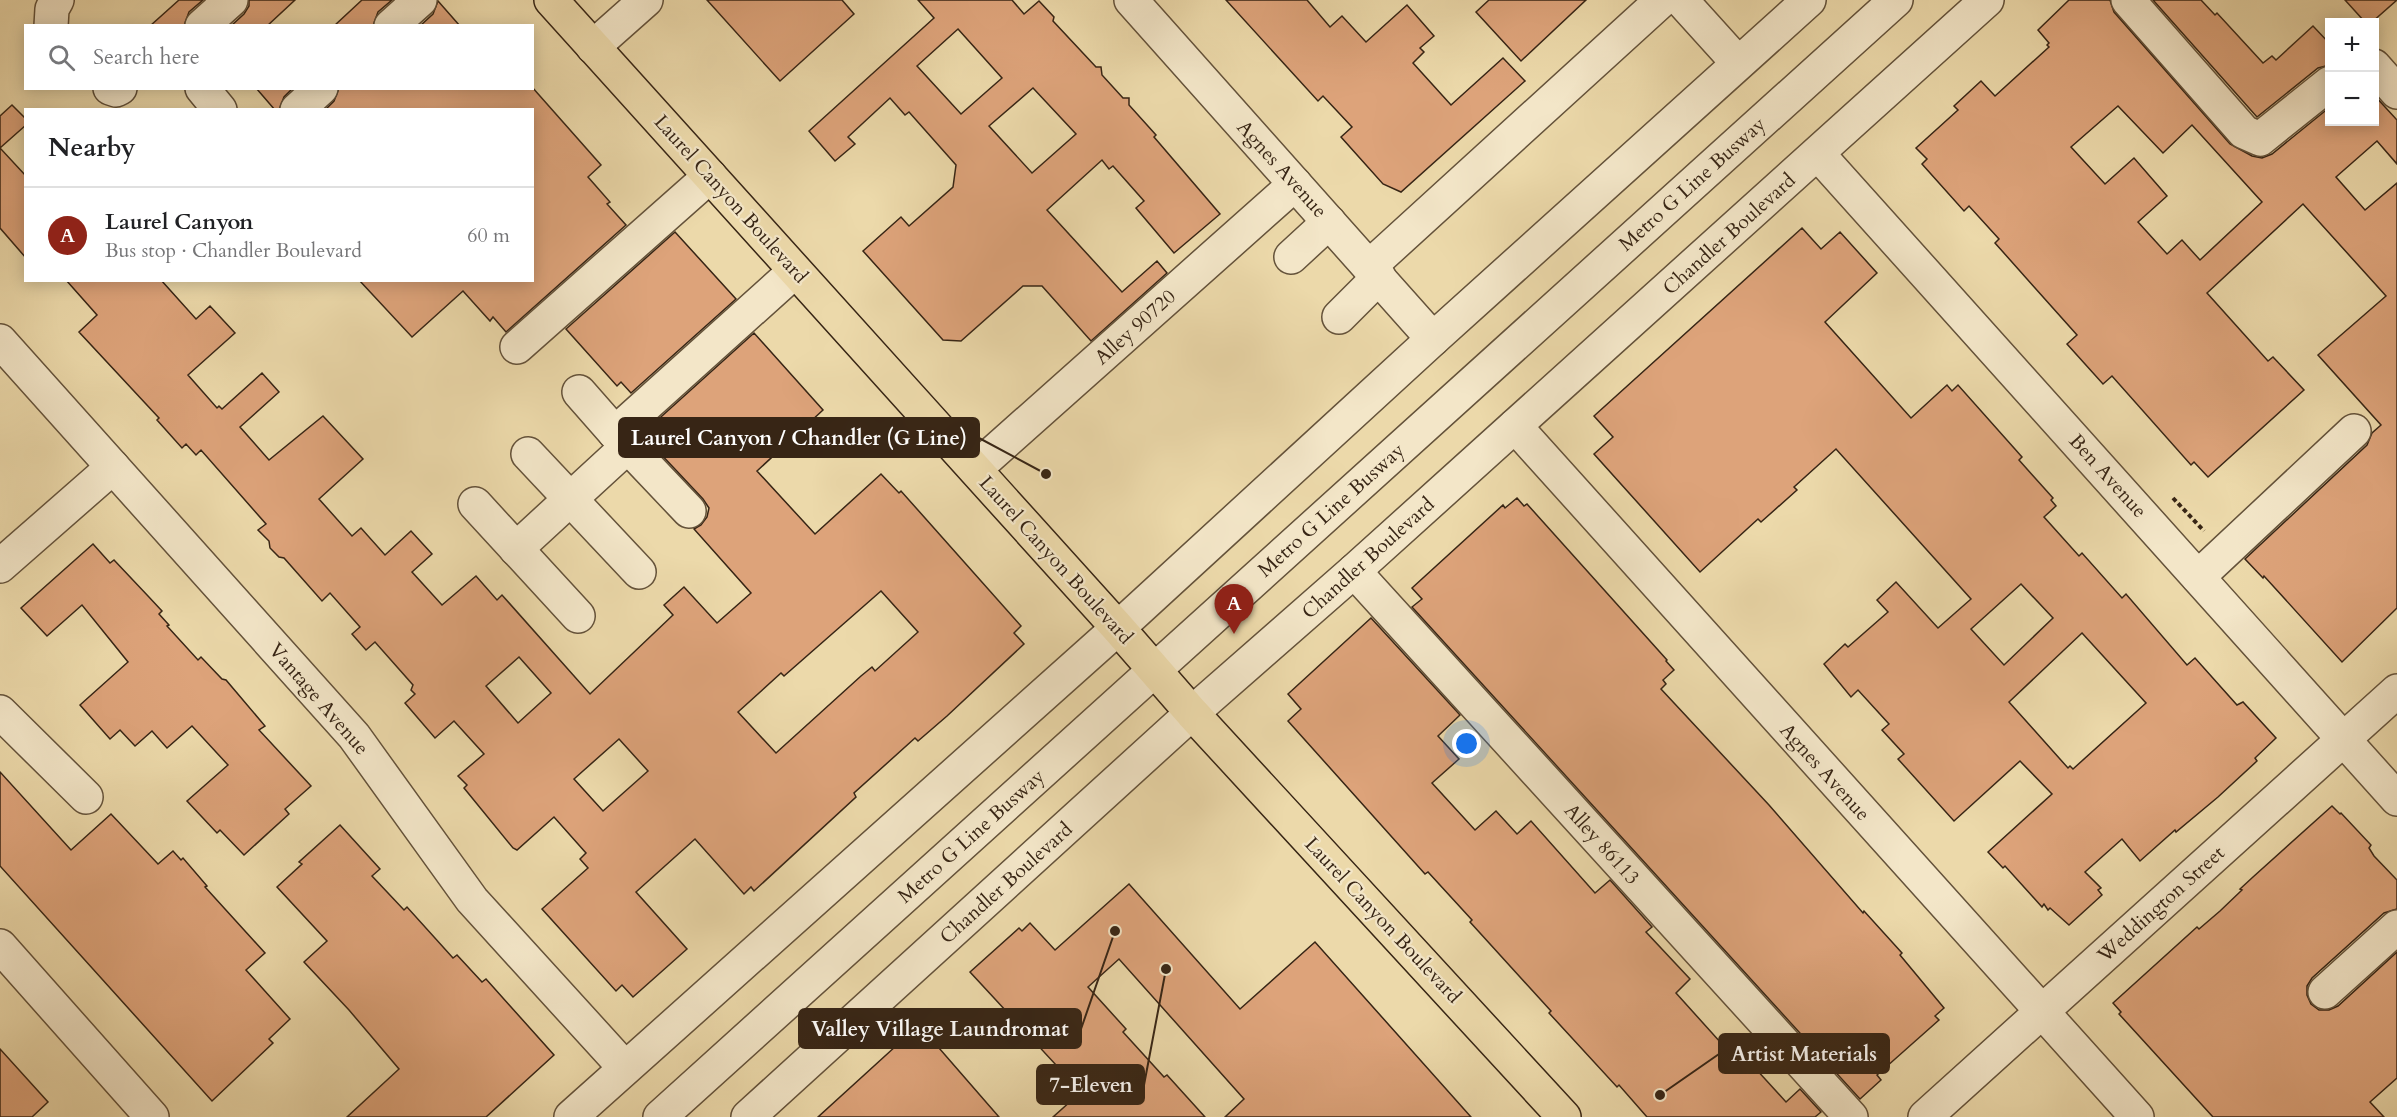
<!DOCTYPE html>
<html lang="en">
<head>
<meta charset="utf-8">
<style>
	body { margin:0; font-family:Cardo,serif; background:#f2f2f2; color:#202124 }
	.controls { position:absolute; right:18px; top:18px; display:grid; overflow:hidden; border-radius:0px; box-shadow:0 3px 15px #0003 }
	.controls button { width:54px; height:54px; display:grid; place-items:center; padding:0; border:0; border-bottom:2px solid #e0e0e0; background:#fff; color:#202124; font:30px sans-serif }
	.you { position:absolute; left:1467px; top:744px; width:21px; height:21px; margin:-15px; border:4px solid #fff; border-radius:50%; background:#1a73e8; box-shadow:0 0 0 9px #1a73e833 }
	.badge { display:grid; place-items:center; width:39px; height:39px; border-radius:50%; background:#8f2418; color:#fff; font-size:20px; font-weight:700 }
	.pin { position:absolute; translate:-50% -50px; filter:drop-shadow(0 2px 3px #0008) }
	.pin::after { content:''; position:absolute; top:32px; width:21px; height:18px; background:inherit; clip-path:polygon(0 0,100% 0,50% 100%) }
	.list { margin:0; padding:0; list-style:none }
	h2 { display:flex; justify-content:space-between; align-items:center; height:78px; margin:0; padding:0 24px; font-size:26px }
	h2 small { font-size:20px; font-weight:400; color:#757577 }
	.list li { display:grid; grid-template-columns:39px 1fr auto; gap:18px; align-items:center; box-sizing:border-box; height:96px; padding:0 24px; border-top:2px solid #e0e0e0 }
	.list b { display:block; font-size:22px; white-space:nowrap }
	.list p { margin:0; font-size:20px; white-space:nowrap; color:#757577 }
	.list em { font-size:20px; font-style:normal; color:#757577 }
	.icon { flex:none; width:33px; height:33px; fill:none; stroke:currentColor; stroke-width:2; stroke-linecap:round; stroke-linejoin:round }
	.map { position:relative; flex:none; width:2397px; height:1117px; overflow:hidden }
	.search { position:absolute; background:#fff; box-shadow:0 3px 15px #0003; left:24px; top:24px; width:510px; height:66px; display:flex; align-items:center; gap:15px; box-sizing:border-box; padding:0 21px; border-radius:0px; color:#757577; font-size:22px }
	.panel { position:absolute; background:#fff; box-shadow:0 3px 15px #0003; left:24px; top:108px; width:510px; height:174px; border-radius:0px }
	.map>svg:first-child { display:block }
</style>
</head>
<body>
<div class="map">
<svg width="2397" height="1117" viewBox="0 0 2397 1117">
	<rect width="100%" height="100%" fill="#ecd9aa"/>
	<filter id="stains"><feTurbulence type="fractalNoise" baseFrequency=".00333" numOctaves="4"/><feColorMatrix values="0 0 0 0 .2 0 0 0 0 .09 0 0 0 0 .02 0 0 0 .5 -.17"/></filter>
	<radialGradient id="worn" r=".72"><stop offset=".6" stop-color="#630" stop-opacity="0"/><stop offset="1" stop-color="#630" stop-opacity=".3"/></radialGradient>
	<g fill="#dda37a" stroke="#372515" stroke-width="1.5" fill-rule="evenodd">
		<path d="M 179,0 L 203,0 L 189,12 L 184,26 L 150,26 Z"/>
		<path d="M 249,0 L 295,0 L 267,26 L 231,26 L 244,14 L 249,6 Z"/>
		<path d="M 362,0 L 392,0 L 378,12 L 373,26 L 334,26 Z"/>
		<path d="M 707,0 L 842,0 L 854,14 L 780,81 Z"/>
		<path d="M 918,0 L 1012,0 L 1024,14 L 1039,1 L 1054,17 L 1053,21 L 1096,67 L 1101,67 L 1102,75 L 1123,98 L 1129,98 L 1129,105 L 1156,135 L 1154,137 L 1220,214 L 1174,253 L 1136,208 L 1144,201 L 1113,166 L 1109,169 L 1102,160 L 1047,210 L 1122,292 L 1157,261 L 1167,273 L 1091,341 L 1042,286 L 1023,286 L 961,341 L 943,340 L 863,251 L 901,217 L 909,226 L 953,187 L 956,165 L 909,112 L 905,115 L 890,98 L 848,137 L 855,144 L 835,161 L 809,131 L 934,18 ZM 958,29 L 1002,78 L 961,114 L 917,66 ZM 1033,88 L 1076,134 L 1032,173 L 989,126 Z"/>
		<path d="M 1226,0 L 1307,0 L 1330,27 L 1342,16 L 1366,42 L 1407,5 L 1434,36 L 1420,48 L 1424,52 L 1413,63 L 1451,105 L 1503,58 L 1525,81 L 1401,192 L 1383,184 L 1341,137 L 1352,127 L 1323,96 L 1318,101 Z"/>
		<path d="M 1489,0 L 1586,0 L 1521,61 L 1476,12 Z"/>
		<path d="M 2069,0 L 2110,0 L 2114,12 L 2230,144 L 2252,156 L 2262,158 L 2272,154 L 2330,107 L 2330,122 L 2374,122 L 2374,95 L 2397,120 L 2397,164 L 2377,141 L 2336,177 L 2365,210 L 2397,183 L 2397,608 L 2342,662 L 2264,576 L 2263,578 L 2245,559 L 2367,445 L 2372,433 L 2381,425 L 2318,355 L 2386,296 L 2303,204 L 2207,293 L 2268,361 L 2273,357 L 2304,390 L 2208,477 L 2194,462 L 2191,465 L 2112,376 L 2103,384 L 2067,344 L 2077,335 L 1995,243 L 1999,239 L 1969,206 L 1964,211 L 1922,164 L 1927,159 L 1916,148 L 1958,110 L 1954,106 L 1981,81 L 1995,96 L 2049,47 L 2047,45 L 2049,43 L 2038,30 ZM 2118,106 L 2163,153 L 2192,125 L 2262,202 L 2200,260 L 2182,240 L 2167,254 L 2138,222 L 2167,196 L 2134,158 L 2105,184 L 2071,147 Z"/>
		<path d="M 2153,0 L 2201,0 L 2215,15 L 2217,13 L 2263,63 L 2272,56 L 2276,60 L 2313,26 L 2330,44 L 2330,65 L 2318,68 L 2257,117 Z"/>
		<path d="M 2345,0 L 2397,0 L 2372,22 L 2365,22 Z"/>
		<path d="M 438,1 L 460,26 L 420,26 L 433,14 Z"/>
		<path d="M 532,87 L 601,165 L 588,177 L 610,202 L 607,204 L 626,225 L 506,332 L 493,317 L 490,321 L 463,291 L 412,337 L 359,280 L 532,280 L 532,110 L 325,110 L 334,101 L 339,88 Z"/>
		<path d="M 256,88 L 293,88 L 284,97 L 279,110 L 275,110 Z"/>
		<path d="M 12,105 L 26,119 L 26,125 L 0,148 L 26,176 L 26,258 L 0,228 L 0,116 Z"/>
		<path d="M 1802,228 L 1821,249 L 1840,232 L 1877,273 L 1825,322 L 1911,418 L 1947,385 L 1952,391 L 1958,385 L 2022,457 L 2019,460 L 2053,498 L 2051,500 L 2056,506 L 2044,517 L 2079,556 L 2082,553 L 2122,598 L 2126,594 L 2187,665 L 2195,658 L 2237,705 L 2243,702 L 2276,738 L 2255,758 L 2257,761 L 2218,797 L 2176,832 L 2175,830 L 2140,861 L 2122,839 L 2085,872 L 2101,888 L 2098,890 L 2102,895 L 2069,925 L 2050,908 L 2048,910 L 2044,904 L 2042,907 L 2005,866 L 2003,868 L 1988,852 L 2052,794 L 2020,761 L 1954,821 L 1898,759 L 1904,754 L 1882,730 L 1889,724 L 1858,690 L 1851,697 L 1824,664 L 1845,644 L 1848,647 L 1888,612 L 1877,600 L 1896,582 L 1938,628 L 1971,599 L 1836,449 L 1794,487 L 1797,490 L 1761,522 L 1758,519 L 1700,572 L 1594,454 L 1613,437 L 1594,416 ZM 2021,584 L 2053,618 L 2004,665 L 1971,629 ZM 2082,633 L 2146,703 L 2073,769 L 2070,766 L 2068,768 L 2009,702 Z"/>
		<path d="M 675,232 L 736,299 L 631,393 L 621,382 L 617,386 L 566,329 Z"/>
		<path d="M 66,280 L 161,280 L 196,319 L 210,306 L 235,333 L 188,375 L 217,408 L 219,406 L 222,409 L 262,373 L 279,392 L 240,427 L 269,460 L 323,416 L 363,459 L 319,499 L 352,536 L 361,528 L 385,555 L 411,531 L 432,554 L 412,572 L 442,605 L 476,576 L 497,600 L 502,595 L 590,694 L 673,615 L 664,605 L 684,587 L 717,623 L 751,593 L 694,529 L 701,525 L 707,517 L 709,508 L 703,499 L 642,434 L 754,333 L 823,410 L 757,471 L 815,534 L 881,474 L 899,493 L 901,491 L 1021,626 L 1014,633 L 1024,644 L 947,716 L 918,741 L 915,738 L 854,793 L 856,797 L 754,891 L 751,887 L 744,894 L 695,839 L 636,892 L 687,949 L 633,997 L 622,985 L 616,991 L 542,909 L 588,868 L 580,859 L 586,853 L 554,817 L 517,850 L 513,848 L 464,788 L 467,785 L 458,776 L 484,754 L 454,721 L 435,738 L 405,703 L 415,694 L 411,690 L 413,685 L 375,642 L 366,650 L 352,634 L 360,627 L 330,593 L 322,601 L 284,558 L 279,557 L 270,548 L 269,541 L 258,530 L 266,524 L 201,450 L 196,455 L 186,444 L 182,448 L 157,420 L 159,418 L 79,332 L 97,315 ZM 881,591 L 918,632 L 875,671 L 872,667 L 861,676 L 776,753 L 738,712 L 781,673 L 784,676 ZM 519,657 L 551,693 L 518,723 L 486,686 ZM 619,739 L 648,771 L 603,811 L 574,779 Z"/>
		<path d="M 1517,498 L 1524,506 L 1527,504 L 1667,660 L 1666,661 L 1674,670 L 1663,680 L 1666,684 L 1661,689 L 1769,805 L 1863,913 L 1864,911 L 1902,953 L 1900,955 L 1944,1008 L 1935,1016 L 1939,1020 L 1877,1075 L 1881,1080 L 1860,1099 L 1412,607 L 1422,599 L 1412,588 L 1503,505 L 1505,508 Z"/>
		<path d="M 93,544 L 110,563 L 114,560 L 148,596 L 162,611 L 159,614 L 169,625 L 167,626 L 198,660 L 201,657 L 222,679 L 226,680 L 265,726 L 259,730 L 311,786 L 285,809 L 289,814 L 244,855 L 220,830 L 217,833 L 187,801 L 228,765 L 192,726 L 167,748 L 152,731 L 135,746 L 120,730 L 110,739 L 80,705 L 128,662 L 82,605 L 47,636 L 21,608 Z"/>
		<path d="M 1371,618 L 1460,715 L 1438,736 L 1459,759 L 1432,783 L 1475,830 L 1496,811 L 1517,834 L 1531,821 L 1595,893 L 1610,880 L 1652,927 L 1646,932 L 1690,979 L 1676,993 L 1739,1063 L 1745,1057 L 1786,1102 L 1800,1089 L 1821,1112 L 1815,1117 L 1647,1117 L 1619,1085 L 1617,1087 L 1549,1013 L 1551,1011 L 1470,922 L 1472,920 L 1428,872 L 1425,874 L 1288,721 L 1301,709 L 1288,694 Z"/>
		<path d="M 0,772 L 71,850 L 111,814 L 158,864 L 173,851 L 181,860 L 183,858 L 207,886 L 205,887 L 265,953 L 246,970 L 290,1019 L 269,1039 L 273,1043 L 212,1101 L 0,866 Z"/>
		<path d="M 2332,806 L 2340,814 L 2341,813 L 2371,845 L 2369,848 L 2374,856 L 2397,880 L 2397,909 L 2384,913 L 2312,978 L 2307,986 L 2307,995 L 2311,1004 L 2319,1010 L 2329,1010 L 2338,1006 L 2397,952 L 2397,1078 L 2370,1102 L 2384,1117 L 2213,1117 L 2119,1014 L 2121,1012 L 2113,1003 L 2197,927 L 2199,929 L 2220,911 L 2242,890 L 2240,889 L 2253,877 Z"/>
		<path d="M 340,825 L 380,869 L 372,876 L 404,910 L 407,907 L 453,958 L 457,955 L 482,982 L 486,979 L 554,1055 L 486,1117 L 347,1117 L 399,1069 L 349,1010 L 304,962 L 327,941 L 277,887 L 302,864 L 299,862 Z"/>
		<path d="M 1129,884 L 1240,1009 L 1315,942 L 1471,1117 L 1225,1117 L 1244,1099 L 1119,959 L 1088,987 L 1126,1029 L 1123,1032 L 1164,1077 L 1167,1075 L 1205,1117 L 1053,1117 L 1081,1092 L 970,972 L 1019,928 L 1022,931 L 1030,923 L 1055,950 Z"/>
		<path d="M 919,1025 L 999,1117 L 818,1117 Z"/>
		<path d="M 0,1049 L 48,1102 L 32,1117 L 0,1117 Z"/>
	</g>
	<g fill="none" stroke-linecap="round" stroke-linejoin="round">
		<g stroke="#64523a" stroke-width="36">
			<g id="minor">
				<path d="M 1131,0 L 1433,339"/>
				<path d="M 1681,0 L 1738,63"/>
				<path d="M 2128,0 L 2244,132 L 2260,139 L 2330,83"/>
				<path d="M 51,26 L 52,9 L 57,0"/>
				<path d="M 202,26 L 231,0"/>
				<path d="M 391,26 L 420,0"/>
				<path d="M 593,47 L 646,0"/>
				<path d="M 2374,66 L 2397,92"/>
				<path d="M 110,88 L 116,90 L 120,88"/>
				<path d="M 202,88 L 220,110"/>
				<path d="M 297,110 L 321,88"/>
				<path d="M 1818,154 L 2397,799"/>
				<path d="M 1291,257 L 1329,222"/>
				<path d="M 1369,267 L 1662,0"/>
				<path d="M 1339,317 L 1379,277"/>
				<path d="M 0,341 L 354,736 L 472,900 L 625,1068"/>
				<path d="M 517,347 L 710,176"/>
				<path d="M 579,392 L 615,433"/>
				<path d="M 1515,426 L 2137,1117"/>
				<path d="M 528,454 L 639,572"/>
				<path d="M 975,469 L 1295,184"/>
				<path d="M 475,504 L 578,616"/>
				<path d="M 689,511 L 615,433 L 795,271"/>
				<path d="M 516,549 L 628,446"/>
				<path d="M 0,566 L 113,467"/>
				<path d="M 1354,571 L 1851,1117"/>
				<path d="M 2198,577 L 2354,431"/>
				<path d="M 0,712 L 86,797"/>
				<path d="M 0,946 L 152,1117"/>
				<path d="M 2325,992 L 2397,927"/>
				<path d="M 571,1117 L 1118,628 L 1433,339 L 1809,0"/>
				<path d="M 660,1117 L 1896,0"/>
				<path d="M 748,1117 L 1192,713 L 1354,571 L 1987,0"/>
				<path d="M 1925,1117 L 2397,691"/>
			</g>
		</g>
		<g stroke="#372515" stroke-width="36">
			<path id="major" d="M 551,0 L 1118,628 L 1192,713 L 1564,1117"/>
		</g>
		<path stroke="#372515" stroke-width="4" stroke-dasharray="4.5 3" stroke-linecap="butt" d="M 2173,498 L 2204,531"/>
		<use href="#minor" stroke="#f3e6c8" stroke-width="33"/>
		<use href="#major" stroke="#ecd9aa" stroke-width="33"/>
	</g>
	<g text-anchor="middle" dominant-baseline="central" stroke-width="4.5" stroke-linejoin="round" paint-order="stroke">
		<g font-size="20" fill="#372515" stroke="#f3e6c8">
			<text transform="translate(1282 169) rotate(48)">Agnes Avenue</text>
			<text transform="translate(1692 184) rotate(-42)">Metro G Line Busway</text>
			<text transform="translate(731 199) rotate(48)">Laurel Canyon Boulevard</text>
			<text transform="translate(1729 234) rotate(-42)">Chandler Boulevard</text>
			<text transform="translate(1135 327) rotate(-42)">Alley 90720</text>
			<text transform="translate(2108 476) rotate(48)">Ben Avenue</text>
			<text transform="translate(1331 510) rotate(-42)">Metro G Line Busway</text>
			<text transform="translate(1368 558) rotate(-42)">Chandler Boulevard</text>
			<text transform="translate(1056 560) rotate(48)">Laurel Canyon Boulevard</text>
			<text transform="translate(319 699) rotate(49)">Vantage Avenue</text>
			<text transform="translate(1825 772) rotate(48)">Agnes Avenue</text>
			<text transform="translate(971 836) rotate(-42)">Metro G Line Busway</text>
			<text transform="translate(1602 844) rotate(48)">Alley 86113</text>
			<text transform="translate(1006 883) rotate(-42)">Chandler Boulevard</text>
			<text transform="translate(2161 904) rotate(-42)">Weddington Street</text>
			<text transform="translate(1383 920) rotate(47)">Laurel Canyon Boulevard</text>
		</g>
	</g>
	<path fill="none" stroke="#372515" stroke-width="2" d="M1046 474L979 438M1115 931L1081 1029M1660 1095L1719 1054M1166 969L1144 1085"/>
	<g fill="#372515" stroke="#f3e6c8" stroke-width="2">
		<circle cx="1046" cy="474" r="6"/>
		<circle cx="1115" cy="931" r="6"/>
		<circle cx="1660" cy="1095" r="6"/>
		<circle cx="1166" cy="969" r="6"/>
	</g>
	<g fill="#372515" stroke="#372515" stroke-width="2">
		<rect x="619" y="418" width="360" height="39" rx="6"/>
		<rect x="799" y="1009" width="282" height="39" rx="6"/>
		<rect x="1719" y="1034" width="170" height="39" rx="6"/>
		<rect x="1037" y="1065" width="107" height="39" rx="6"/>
	</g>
	<g font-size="21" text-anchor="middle" font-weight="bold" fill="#fff">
		<text x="799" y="445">Laurel Canyon / Chandler (G Line)</text>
		<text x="940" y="1036">Valley Village Laundromat</text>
		<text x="1804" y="1061">Artist Materials</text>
		<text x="1091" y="1092">7-Eleven</text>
	</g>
	<rect width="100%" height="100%" filter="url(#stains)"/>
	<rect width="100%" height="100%" fill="url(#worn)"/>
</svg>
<div class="controls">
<button>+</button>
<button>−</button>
</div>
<div class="you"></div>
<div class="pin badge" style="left:1234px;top:634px">A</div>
<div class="search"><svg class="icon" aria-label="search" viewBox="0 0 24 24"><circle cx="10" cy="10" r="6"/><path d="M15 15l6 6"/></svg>Search here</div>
<section class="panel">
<h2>Nearby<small></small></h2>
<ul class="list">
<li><span class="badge">A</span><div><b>Laurel Canyon</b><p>Bus stop · Chandler Boulevard</p></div><em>60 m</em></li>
</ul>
</section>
</div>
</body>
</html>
